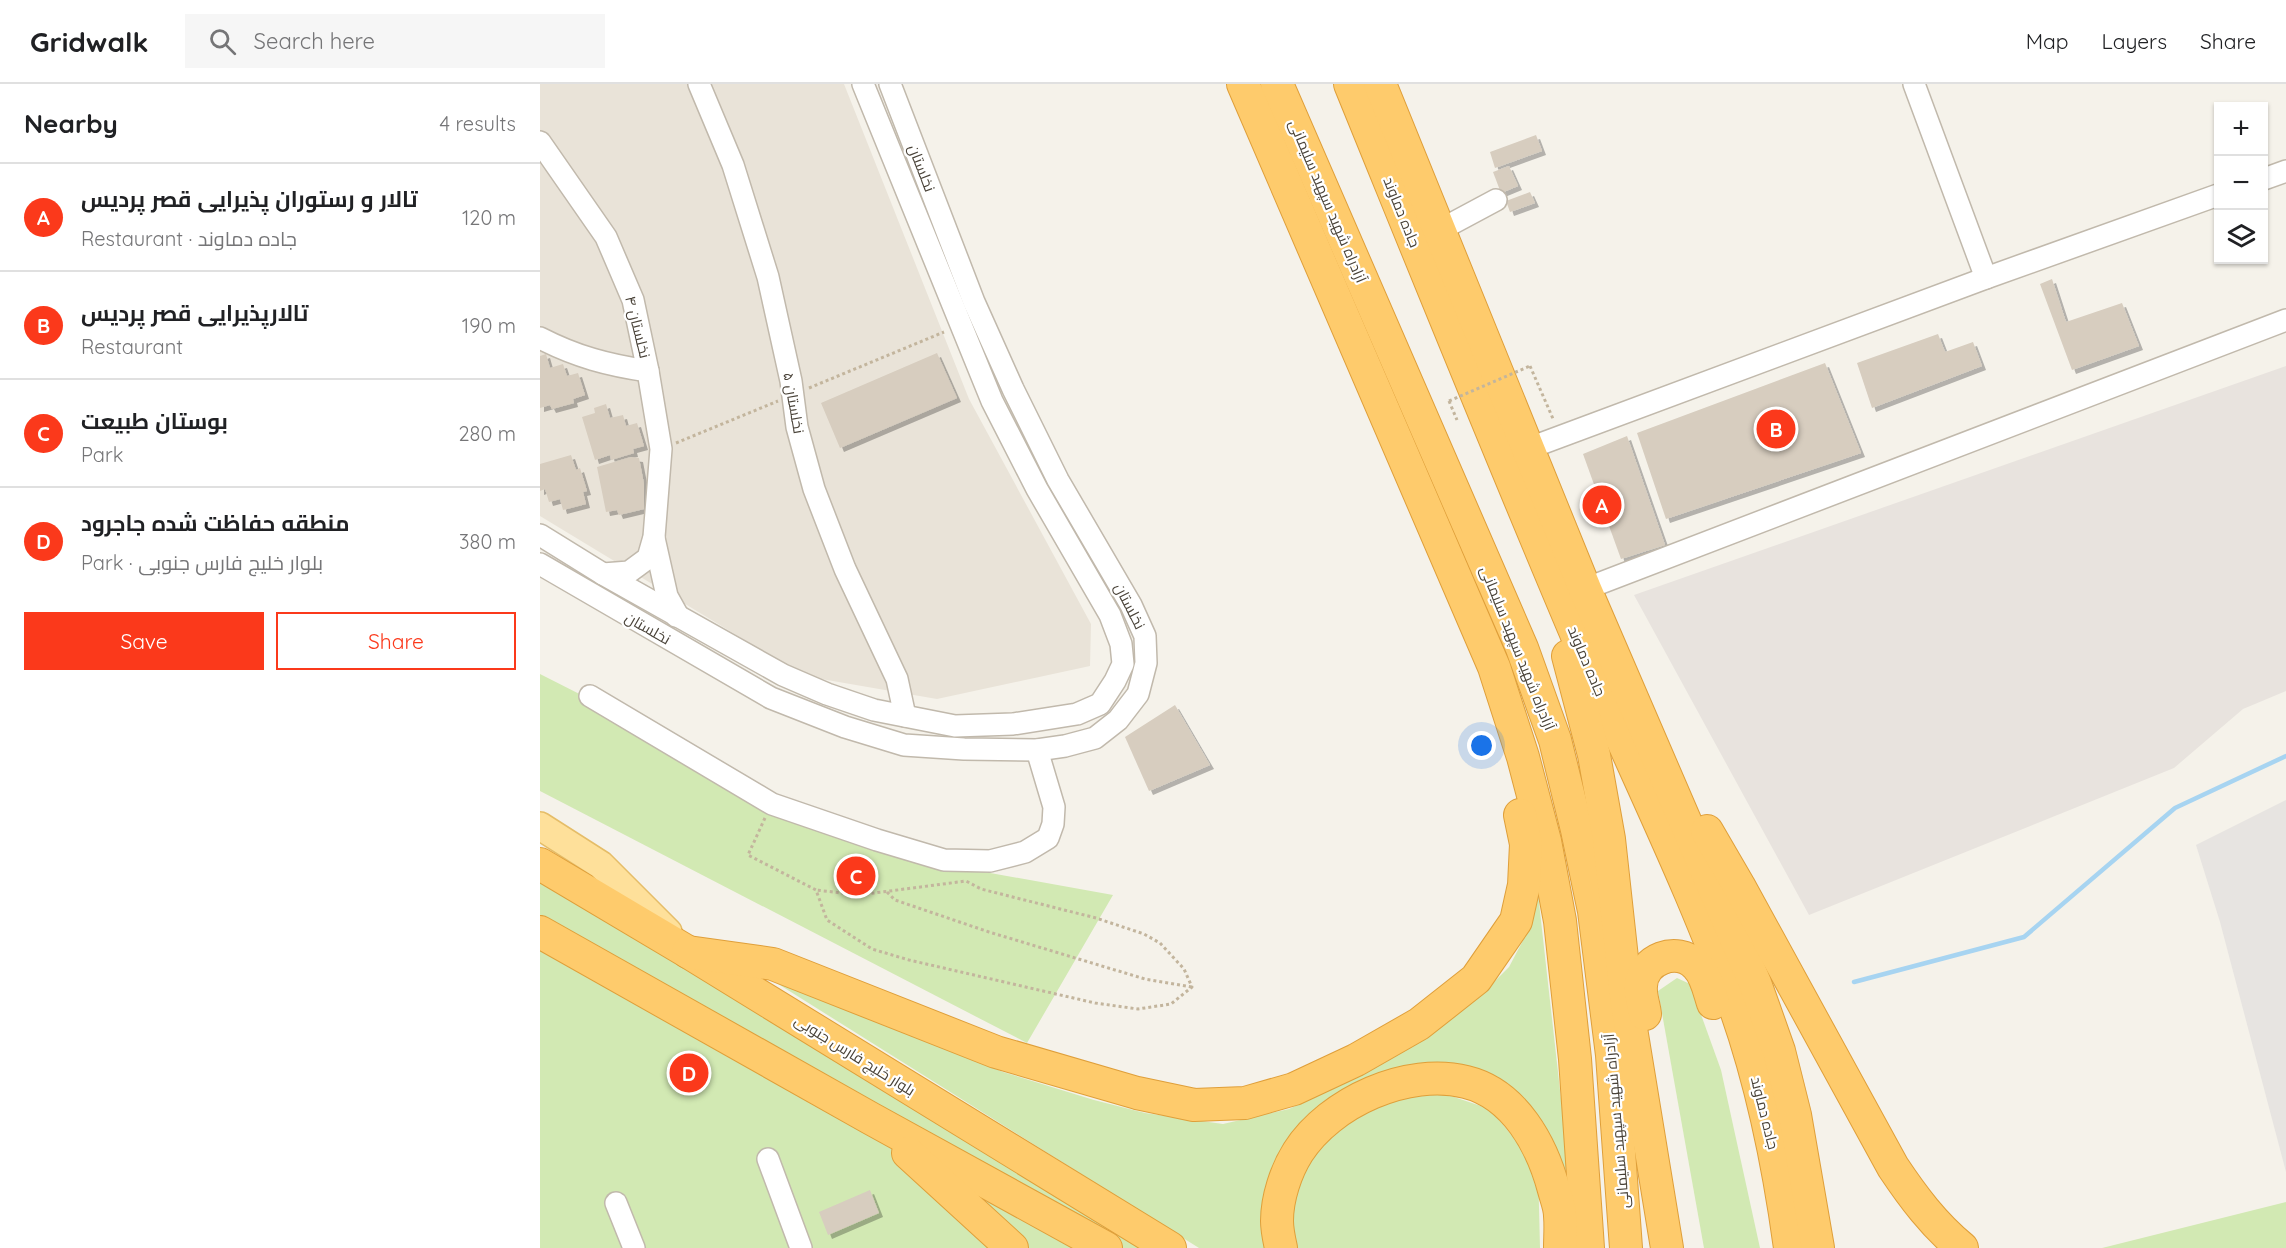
<!DOCTYPE html>
<html lang="en">
<head>
<meta charset="utf-8">
<style>
	body { margin:0; font-family:Quicksand,Cairo,sans-serif; background:#f6f6f6; color:#202124 }
	.controls { position:absolute; right:18px; top:18px; display:grid; overflow:hidden; border-radius:0px; box-shadow:0 2px 4px #0004 }
	.controls button { width:54px; height:54px; display:grid; place-items:center; padding:0; border:0; border-bottom:2px solid #e0e0e0; background:#fff; color:#202124; font:30px sans-serif }
	.you { position:absolute; left:942px; top:662px; width:21px; height:21px; margin:-15px; border:4px solid #fff; border-radius:50%; background:#1a73e8; box-shadow:0 0 0 9px #1a73e833 }
	.badge { display:grid; place-items:center; width:39px; height:39px; border-radius:50%; background:#fb391b; color:#fff; font-size:20px; font-weight:700 }
	.pin { position:absolute; translate:-50% -50%; border:3px solid #fff; box-shadow:0 2px 6px #0006 }
	.list { margin:0; padding:0; list-style:none }
	h2 { display:flex; justify-content:space-between; align-items:center; height:78px; margin:0; padding:0 24px; font-size:26px }
	h2 small { font-size:20px; font-weight:400; color:#757577 }
	.list li { display:grid; grid-template-columns:39px 1fr auto; gap:18px; align-items:center; box-sizing:border-box; height:108px; padding:0 24px; border-top:2px solid #e0e0e0 }
	.list b { display:block; font-size:22px; white-space:nowrap }
	.list p { margin:0; font-size:20px; white-space:nowrap; color:#757577 }
	.list em { font-size:20px; font-style:normal; color:#757577 }
	.actions { display:flex; gap:12px; padding:18px 24px }
	.actions a { flex:1; padding:14px 0; border:2px solid #fb391b; border-radius:0px; text-align:center; font-size:21px; color:#fb391b }
	.actions .main { background:#fb391b; color:#fff }
	.icon { flex:none; width:33px; height:33px; fill:none; stroke:currentColor; stroke-width:2; stroke-linecap:round; stroke-linejoin:round }
	.map { position:relative; flex:none; width:1746px; height:1164px; overflow:hidden }
	header { display:flex; align-items:center; gap:36px; box-sizing:border-box; height:84px; padding:0 30px; background:#fff; border-bottom:2px solid #e0e0e0 }
	header strong { font-size:28px }
	nav { display:flex; gap:33px; margin-inline-start:auto; font-size:21px }
	.search { width:420px; height:54px; background:#f6f6f6; display:flex; align-items:center; gap:15px; box-sizing:border-box; padding:0 21px; border-radius:0px; color:#757577; font-size:22px }
	main { display:flex }
	aside { flex:1; background:#fff }
	.map>svg:first-child { display:block }
</style>
</head>
<body>
<header>
<strong>Gridwalk</strong>
<div class="search"><svg class="icon" aria-label="search" viewBox="0 0 24 24"><circle cx="10" cy="10" r="6"/><path d="M15 15l6 6"/></svg>Search here</div>
<nav><a>Map</a><a>Layers</a><a>Share</a></nav>
</header>
<main>
<aside>
<h2>Nearby<small>4 results</small></h2>
<ul class="list">
<li><span class="badge">A</span><div><b>تالار و رستوران پذیرایی قصر پردیس</b><p>Restaurant · جاده دماوند</p></div><em>120 m</em></li>
<li><span class="badge">B</span><div><b>تالارپذیرایی قصر پردیس</b><p>Restaurant</p></div><em>190 m</em></li>
<li><span class="badge">C</span><div><b>بوستان طبیعت</b><p>Park</p></div><em>280 m</em></li>
<li><span class="badge">D</span><div><b>منطقه حفاظت شده جاجرود</b><p>Park · بلوار خلیج فارس جنوبی</p></div><em>380 m</em></li>
</ul>
<div class="actions"><a class="main">Save</a><a>Share</a></div>
</aside>
<div class="map">
<svg width="1746" height="1164" viewBox="0 0 1746 1164">
	<defs>
		<filter id="shadow"><feDropShadow dx="4" dy="4" stdDeviation="0" flood-color="#0004"/></filter>
	</defs>
	<rect width="100%" height="100%" fill="#f5f2ea"/>
	<path fill="#e9e3d8" d="M 0,0 L 304,0 L 429,315 L 551,540 L 550,582 L 397,615 L 264,592 L 0,432 Z"/>
	<path fill="#e8e3de" d="M 1746,282 L 1746,607 L 1703,625 L 1634,684 L 1269,831 L 1094,511 Z"/>
	<g fill="#d2e9b3">
		<path d="M 0,590 L 361,773 L 573,811 L 487,959 L 0,707 Z"/>
		<path d="M 996,792 L 1032,1113 L 1003,1038 L 958,993 L 925,983 L 763,1050 L 734,1164 L 659,1164 L 227,893 L 332,933 L 463,988 L 554,1016 L 605,1029 L 683,1040 L 749,1025 L 802,1000 L 885,955 L 939,913 L 969,883 L 988,847 Z"/>
		<path d="M 0,796 L 612,1164 L 0,1164 Z"/>
		<path d="M 1137,894 L 1150,900 L 1181,986 L 1220,1164 L 1164,1164 L 1118,907 Z"/>
		<path d="M 893,1006 L 950,1025 L 998,1083 L 1000,1164 L 754,1164 L 754,1111 L 771,1072 L 824,1026 Z"/>
		<path d="M 1746,1118 L 1746,1164 L 1562,1164 Z"/>
	</g>
	<path fill="#e7e4e1" d="M 1746,716 L 1746,1088 L 1680,838 L 1656,761 Z"/>
	<g fill="none" stroke-linecap="round" stroke-linejoin="round">
		<path stroke="#a7d4f1" stroke-width="4.5" d="M 1314,898 L 1484,853 L 1635,724 L 1746,672"/>
	</g>
	<g fill="#d7cdbf" filter="url(#shadow)">
		<path d="M 996,51 L 1002,67 L 955,84 L 950,68 Z"/>
		<path d="M 969,82 L 978,102 L 961,109 L 953,88 Z"/>
		<path d="M 990,108 L 995,119 L 970,128 L 966,117 Z"/>
		<path d="M 1512,195 L 1526,238 L 1582,219 L 1599,262 L 1532,286 L 1500,200 Z"/>
		<path d="M 1398,250 L 1405,268 L 1433,258 L 1442,282 L 1332,324 L 1317,279 Z"/>
		<path d="M 397,269 L 417,314 L 300,364 L 281,319 Z"/>
		<path d="M 6,270 L 10,284 L 23,280 L 27,292 L 38,289 L 45,311 L 33,315 L 34,319 L 12,325 L 10,321 L 0,324 L 0,272 Z"/>
		<path d="M 1285,279 L 1321,369 L 1126,435 L 1097,349 Z"/>
		<path d="M 66,320 L 70,334 L 83,331 L 86,342 L 97,339 L 104,362 L 93,365 L 94,369 L 71,376 L 70,371 L 55,376 L 42,333 L 55,329 L 54,324 Z"/>
		<path d="M 1087,352 L 1125,461 L 1081,475 L 1043,370 Z"/>
		<path d="M 31,371 L 36,386 L 40,384 L 47,407 L 43,408 L 46,420 L 23,426 L 20,415 L 9,418 L 5,405 L 0,407 L 0,380 Z"/>
		<path d="M 91,373 L 99,374 L 104,400 L 104,425 L 79,431 L 77,426 L 66,428 L 57,383 Z"/>
		<path d="M 635,621 L 670,681 L 609,707 L 585,653 Z"/>
		<path d="M 330,1106 L 339,1129 L 288,1151 L 279,1128 Z"/>
	</g>
	<g fill="none" stroke-linecap="round" stroke-linejoin="round">
		<g stroke="#c1b9ac" stroke-width="24">
			<g id="minor">
				<path d="M 159,0 L 193,81 L 228,193 L 251,297 L 257,343 L 274,405 L 305,485 L 357,595 L 365,632"/>
				<path d="M 1374,0 L 1446,194"/>
				<path d="M 0,58 L 66,153 L 93,216 L 108,287 L 121,365 L 114,453 L 108,474 L 89,488 L 63,490"/>
				<path d="M 1724,95 L 1746,87"/>
				<path d="M 900,146 L 956,116"/>
				<path d="M 0,254 C 37,273 68,281 108,287"/>
				<path d="M 987,365 L 1446,194 L 1678,111"/>
				<path d="M 0,451 L 63,490 L 243,591 L 287,610 L 334,626 L 415,642 L 473,640 L 537,630 L 560,620 L 575,597 L 583,580 L 581,560 L 570,531 L 497,405 L 452,317 L 323,0"/>
				<path d="M 114,454 L 127,512 L 137,530 L 136,532"/>
				<path d="M 0,480 L 231,614 L 305,643 L 364,661 L 424,665 L 497,666 L 525,662 L 555,654 L 578,636 L 598,610 L 606,579 L 605,552 L 591,521 L 518,396 L 473,305 L 434,218 L 350,0"/>
				<path d="M 1045,505 L 1746,236"/>
				<path d="M 50,612 L 232,720 L 337,756 L 404,776 L 450,777 L 485,768 L 508,754 L 513,740 L 514,723 L 497,666"/>
				<path d="M 228,1075 L 261,1164"/>
				<path d="M 76,1119 L 94,1164"/>
			</g>
		</g>
		<g stroke="#e5bd68" stroke-width="30">
			<path id="major" d="M 0,742 L 61,781 L 128,848"/>
		</g>
		<g stroke="#df9f3a" stroke-width="34">
			<g id="highway">
				<path d="M 703,0 L 954,583 L 983,673 L 1005,757 L 1020,837 L 1035,975 L 1048,1164"/>
				<path d="M 737,0 L 982,564 L 1015,656 L 1037,746 L 1054,827 L 1072,971 L 1086,1164"/>
				<path d="M 810,0 C 889,194 967,388 1049,580 C 1098,695 1155,808 1196,926 C 1223,1003 1239,1083 1250,1164"/>
				<path d="M 840,0 L 1045,505 L 1215,899 L 1239,967 L 1255,1031 L 1278,1164"/>
				<path d="M 1028,572 L 1054,671 L 1069,755 L 1087,920 L 1127,1164"/>
				<path d="M 1167,747 L 1199,802 L 1353,1083 C 1373,1113 1394,1141 1422,1164"/>
				<path d="M 0,780 L 148,868 L 630,1164"/>
				<path d="M 0,848 L 330,1034 L 566,1164"/>
				<path d="M 148,868 L 233,880 L 456,968 L 597,1009 L 654,1021 L 705,1019 L 754,1005 L 816,976 L 879,940 L 936,895 L 976,837 L 984,801 L 986,760 L 980,731"/>
				<path d="M 1105,930 C 1104,921 1100,911 1101,902 C 1102,875 1137,862 1156,881 C 1166,890 1169,907 1173,919"/>
				<path d="M 368,1069 L 472,1164"/>
				<path d="M 741,1164 C 739,1155 737,1146 737,1137 C 737,1114 746,1087 758,1068 C 790,1018 868,983 926,998 C 975,1010 1002,1061 1014,1106 C 1016,1114 1020,1123 1020,1132 C 1021,1143 1020,1153 1020,1164"/>
			</g>
		</g>
		<g stroke="#c3b59d" stroke-width="3" stroke-dasharray="3 3" stroke-linecap="butt">
			<path d="M 990,282 L 1014,337"/>
			<path d="M 269,304 L 404,248"/>
			<path d="M 909,317 L 917,336"/>
			<path d="M 136,359 L 238,317"/>
			<path d="M 225,734 L 208,771 L 276,806 L 287,836 L 332,865 L 369,876 L 555,919 L 598,925 L 631,920 L 652,903 L 644,885 L 620,859 L 604,850 L 556,834 L 441,805 L 426,797 L 319,811 L 276,806"/>
			<path d="M 347,808 L 355,816 L 449,848 L 605,895 L 652,903"/>
		</g>
		<use href="#minor" stroke="#fff" stroke-width="21"/>
		<use href="#major" stroke="#fee09a" stroke-width="27"/>
		<use href="#highway" stroke="#fecb6c" stroke-width="32"/>
		<path stroke="#c3b59d" stroke-width="3" stroke-dasharray="3 3" stroke-linecap="butt" d="M 909,317 L 990,282"/>
	</g>
	<g text-anchor="middle" dominant-baseline="central" stroke-width="4.5" stroke-linejoin="round" paint-order="stroke">
		<g font-size="15" fill="#494238" stroke="#fff">
			<text transform="translate(382 84) rotate(69)">نخلستان</text>
			<text transform="translate(788 117) rotate(67)">آزادراه شهید سپهبد سلیمانی</text>
			<text transform="translate(862 128) rotate(68)">جاده دماوند</text>
			<text transform="translate(98 243) rotate(76)">نخلستان ۴</text>
			<text transform="translate(254 319) rotate(80)">نخلستان ۵</text>
			<text transform="translate(590 522) rotate(63)">نخلستان</text>
			<text transform="translate(108 544) rotate(30)">نخلستان</text>
			<text transform="translate(978 564) rotate(68)">آزادراه شهید سپهبد سلیمانی</text>
			<text transform="translate(1047 577) rotate(67)">جاده دماوند</text>
			<text transform="translate(315 971) rotate(32)">بلوار خلیج فارس جنوبی</text>
			<text transform="translate(1225 1029) rotate(76)">جاده دماوند</text>
			<text transform="translate(1076 1037) rotate(-95)">آزادراه شهید سپهبد سلیمانی</text>
		</g>
	</g>
</svg>
<div class="controls">
<button>+</button>
<button>−</button>
<button><svg class="icon" aria-label="layers" viewBox="0 0 24 24"><path d="M12 4l9 5-9 5-9-5zM3 14l9 5 9-5"/></svg></button>
</div>
<div class="you"></div>
<div class="pin badge" style="left:1062px;top:421px">A</div>
<div class="pin badge" style="left:1236px;top:345px">B</div>
<div class="pin badge" style="left:316px;top:792px">C</div>
<div class="pin badge" style="left:149px;top:989px">D</div>
</div>
</main>
</body>
</html>
